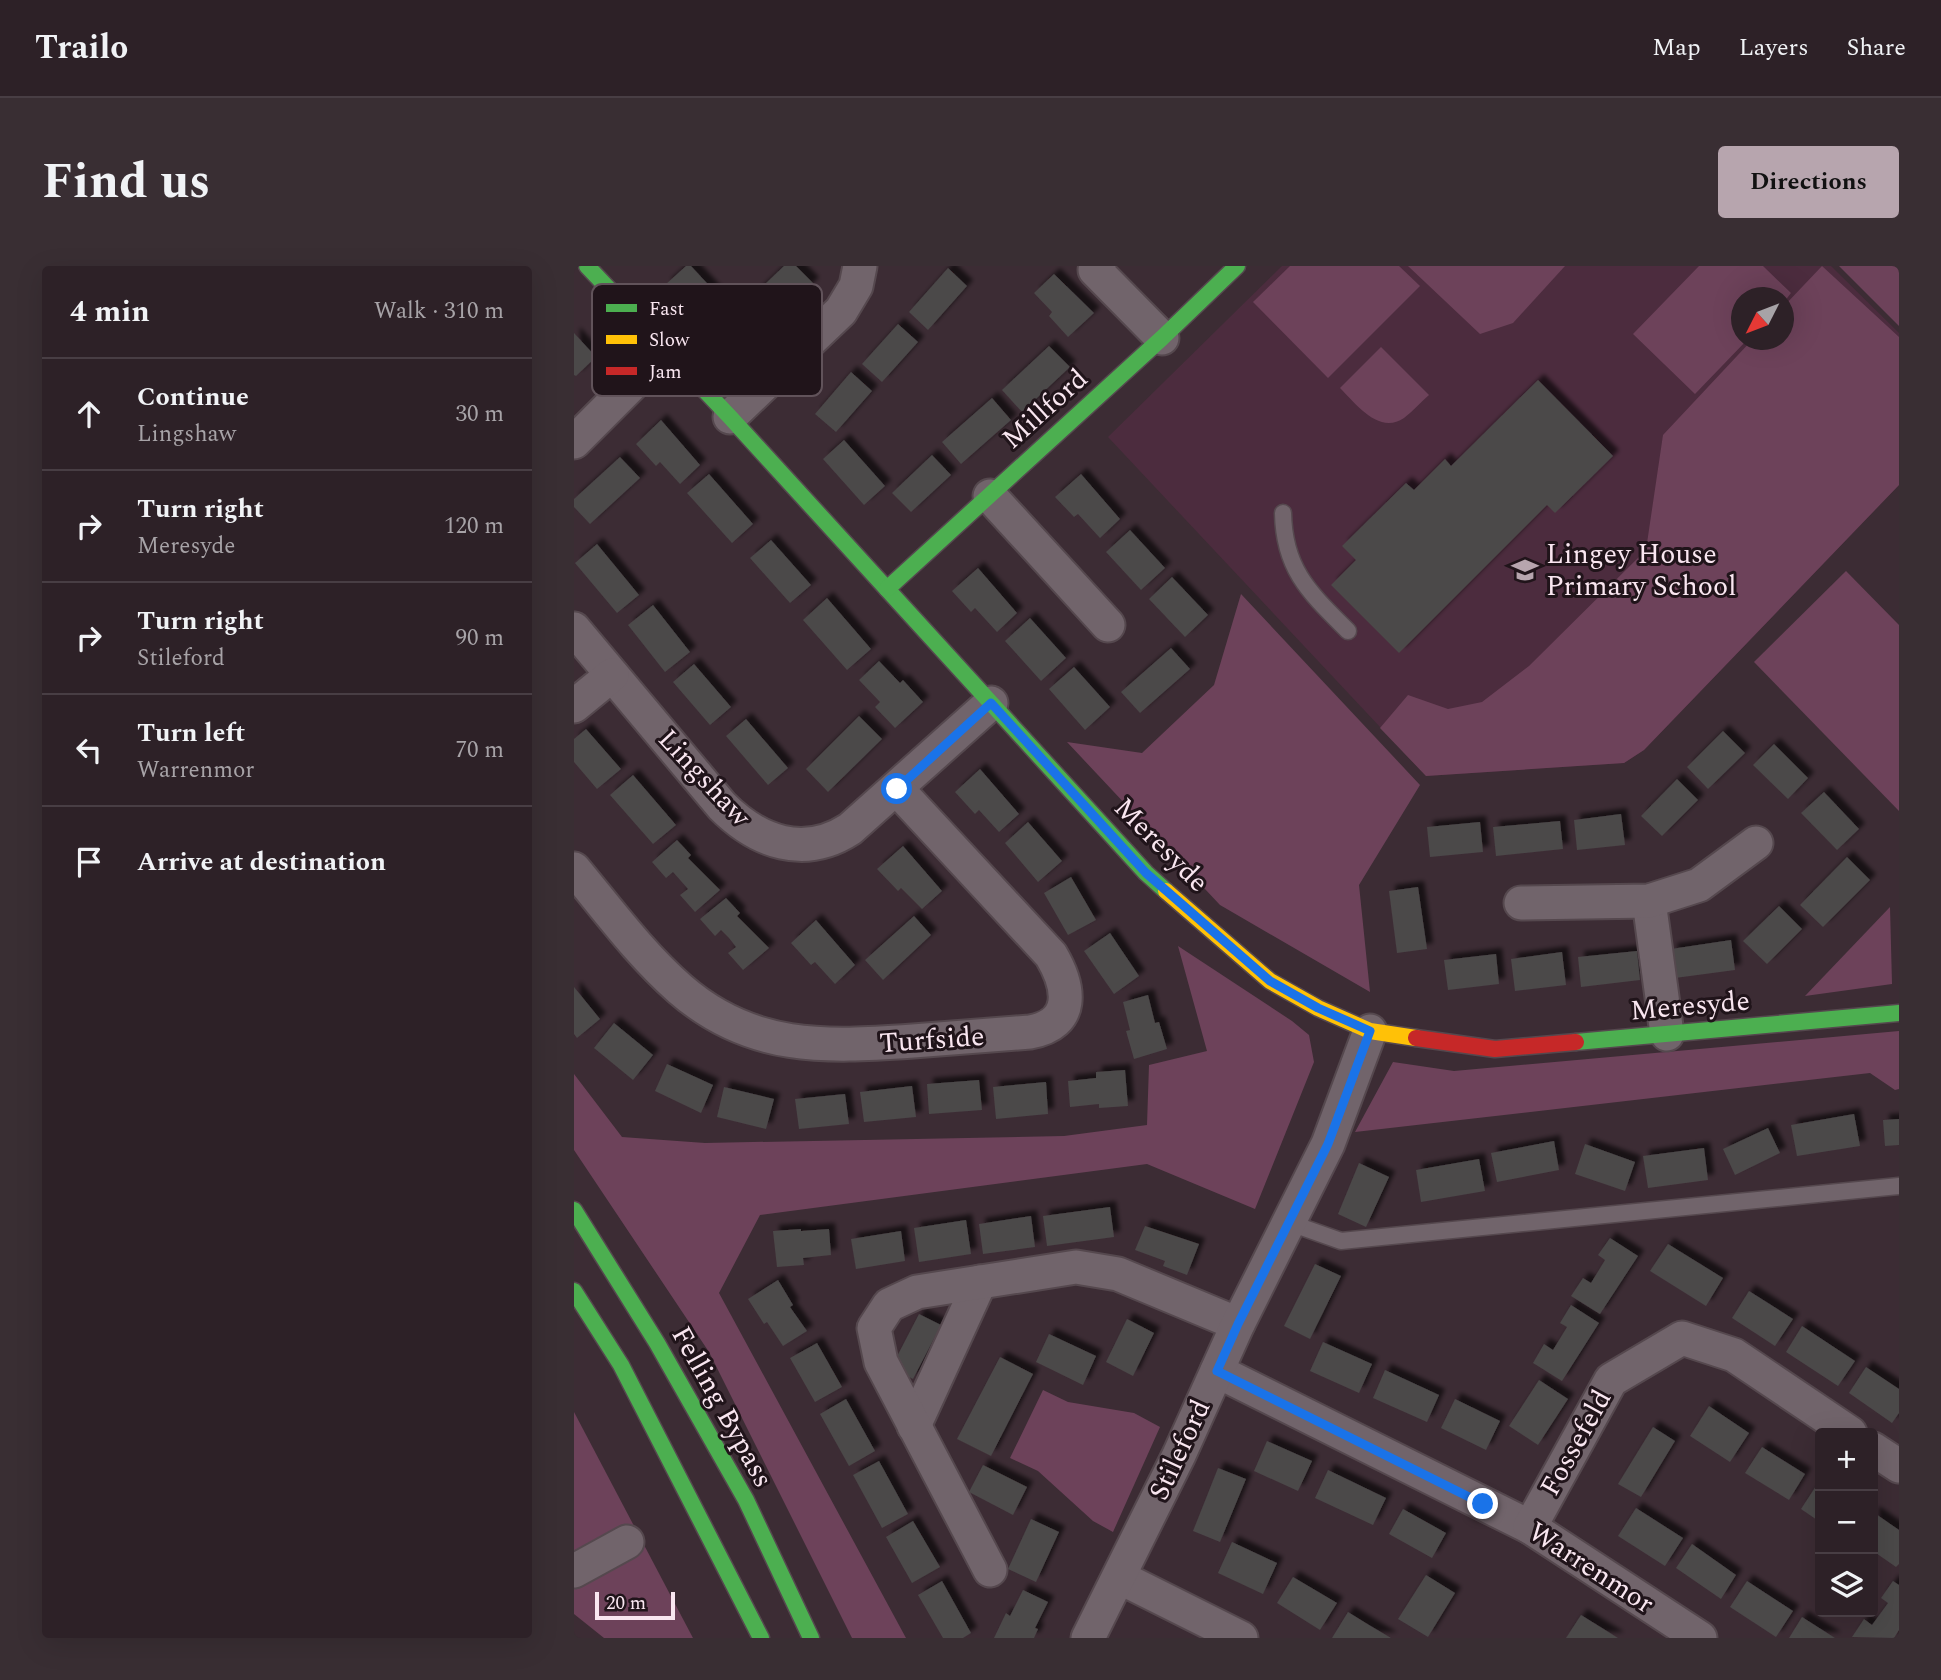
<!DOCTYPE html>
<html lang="en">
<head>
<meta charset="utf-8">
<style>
	body { margin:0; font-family:Spectral,serif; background:#392e33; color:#f1f3f6 }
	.controls { position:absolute; right:21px; bottom:21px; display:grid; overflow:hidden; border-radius:7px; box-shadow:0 7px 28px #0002 }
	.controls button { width:63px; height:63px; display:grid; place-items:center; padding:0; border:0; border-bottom:2px solid #483e44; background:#2d2127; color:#f1f3f6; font:35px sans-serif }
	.compass { position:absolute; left:1157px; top:21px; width:63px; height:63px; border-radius:50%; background:#2d2127; box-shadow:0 7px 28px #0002; rotate:228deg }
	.scale { position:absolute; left:21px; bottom:18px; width:80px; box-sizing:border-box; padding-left:7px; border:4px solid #f9e6f0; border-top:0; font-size:19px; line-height:24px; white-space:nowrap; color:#f9e6f0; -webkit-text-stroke:5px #20141a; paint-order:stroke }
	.stop { position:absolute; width:21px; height:21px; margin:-16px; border:5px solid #1a73e8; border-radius:50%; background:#fff }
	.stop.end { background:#1a73e8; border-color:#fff; box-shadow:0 2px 7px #0008 }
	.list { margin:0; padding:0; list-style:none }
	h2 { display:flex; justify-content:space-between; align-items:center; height:91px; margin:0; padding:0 28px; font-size:30px }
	h2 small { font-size:23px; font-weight:400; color:#a7a3a7 }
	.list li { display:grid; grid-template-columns:46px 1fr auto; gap:21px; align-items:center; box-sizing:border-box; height:112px; padding:0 28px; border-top:2px solid #483e44 }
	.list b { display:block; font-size:26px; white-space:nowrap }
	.list p { margin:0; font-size:23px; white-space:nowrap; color:#a7a3a7 }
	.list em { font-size:23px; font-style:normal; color:#a7a3a7 }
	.icon { flex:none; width:38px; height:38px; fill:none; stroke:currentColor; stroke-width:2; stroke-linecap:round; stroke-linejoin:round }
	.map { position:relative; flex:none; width:1325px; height:1372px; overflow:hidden; border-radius:7px }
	header { display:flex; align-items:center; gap:42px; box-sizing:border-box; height:98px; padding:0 35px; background:#2d2127; border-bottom:2px solid #483e44 }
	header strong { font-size:33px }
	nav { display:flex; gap:38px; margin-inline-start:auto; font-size:24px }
	.intro { display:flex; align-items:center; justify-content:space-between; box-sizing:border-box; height:168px; padding:0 42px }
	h1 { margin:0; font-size:49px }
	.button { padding:18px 32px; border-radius:7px; background:#b7a5ae; color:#111; font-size:24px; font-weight:700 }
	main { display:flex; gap:42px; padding:0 42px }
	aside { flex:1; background:#2d2127; border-radius:7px; box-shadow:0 7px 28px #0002 }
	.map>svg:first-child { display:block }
</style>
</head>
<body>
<header>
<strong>Trailo</strong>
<nav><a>Map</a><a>Layers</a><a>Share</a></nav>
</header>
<div class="intro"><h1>Find us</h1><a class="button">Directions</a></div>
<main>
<aside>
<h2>4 min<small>Walk · 310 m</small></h2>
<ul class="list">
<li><svg class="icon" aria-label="ahead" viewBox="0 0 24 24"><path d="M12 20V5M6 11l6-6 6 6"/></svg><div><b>Continue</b><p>Lingshaw</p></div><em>30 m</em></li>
<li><svg class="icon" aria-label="right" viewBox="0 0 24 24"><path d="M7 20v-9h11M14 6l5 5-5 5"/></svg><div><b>Turn right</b><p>Meresyde</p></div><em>120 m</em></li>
<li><svg class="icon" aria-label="right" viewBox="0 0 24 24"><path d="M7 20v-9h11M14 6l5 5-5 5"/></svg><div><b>Turn right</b><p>Stileford</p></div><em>90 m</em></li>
<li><svg class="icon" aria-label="left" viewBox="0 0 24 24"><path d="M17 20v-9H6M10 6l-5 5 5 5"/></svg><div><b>Turn left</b><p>Warrenmor</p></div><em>70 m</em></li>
<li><svg class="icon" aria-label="arrive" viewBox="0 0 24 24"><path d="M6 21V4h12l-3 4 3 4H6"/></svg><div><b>Arrive at destination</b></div></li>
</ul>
</aside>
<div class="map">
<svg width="1325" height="1372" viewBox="0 0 1325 1372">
	<defs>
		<filter id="shadow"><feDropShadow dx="6" dy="-6" stdDeviation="2" flood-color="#0009"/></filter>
	</defs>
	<rect width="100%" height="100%" fill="#3c2c34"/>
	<path fill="#4c2c3e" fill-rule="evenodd" d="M 708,0 L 1257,0 L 1325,67 L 1325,219 L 1070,484 L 1050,497 L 852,510 L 534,171 ZM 1168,32 L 1210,32 L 1210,74 L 1168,74 Z"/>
	<g fill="#6d425a">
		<path d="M 716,0 L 825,0 L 846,20 L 754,112 L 679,36 Z"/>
		<path d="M 834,0 L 991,0 L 939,57 L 906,68 Z"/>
		<path d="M 1125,0 L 1189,0 L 1217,27 L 1210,36 L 1210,32 L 1168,32 L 1168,74 L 1173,74 L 1121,128 L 1059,68 Z"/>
		<path d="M 1248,0 L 1325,71 L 1325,219 L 1070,484 L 1050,497 L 852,510 L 806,462 L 834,429 L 874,443 L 908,436 L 955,400 L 1072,284 L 1089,169 L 1178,74 L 1210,74 L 1210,40 Z"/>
		<path d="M 1265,0 L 1325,0 L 1325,60 Z"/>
		<path d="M 807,81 L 855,129 C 847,136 839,145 830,152 C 805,169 782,138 766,122 Z"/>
		<path d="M 1272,305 L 1325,359 L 1325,545 L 1180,396 Z"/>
		<path d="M 667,328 L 846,519 L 785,619 L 796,726 L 646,639 L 493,476 L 568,487 L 640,419 Z"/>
		<path d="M 1316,641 L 1318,718 L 1231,730 Z"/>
		<path d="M 604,680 L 718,755 L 735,769 L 740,796 L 681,943 L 573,898 L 186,949 L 145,1027 L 332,1372 L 278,1372 L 135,1086 L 0,884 L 0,808 L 48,871 L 131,877 L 490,870 L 573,859 L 575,799 L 633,785 Z"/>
		<path d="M 1325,765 L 1325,823 L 1321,824 L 1296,807 L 781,866 L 819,796 L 880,805 Z"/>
		<path d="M 469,1124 L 494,1136 L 560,1147 L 586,1161 L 539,1266 L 519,1255 L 464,1205 L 436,1192 Z"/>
		<path d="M 0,1146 L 119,1372 L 30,1372 L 0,1348 Z"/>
	</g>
	<g fill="#4b4849" filter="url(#shadow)">
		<path d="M 112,0 L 117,0 L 156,42 L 133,64 L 91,19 Z"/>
		<path d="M 210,0 L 222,0 L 239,17 L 190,65 L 167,41 Z"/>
		<path d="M 374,2 L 393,20 L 354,64 L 335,46 Z"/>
		<path d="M 480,8 L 520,47 L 494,71 L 475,50 L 478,46 L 460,27 Z"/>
		<path d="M 324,58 L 344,76 L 308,116 L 288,98 Z"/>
		<path d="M 0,67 L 22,91 L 2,110 L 0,109 Z"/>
		<path d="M 475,80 L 496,101 L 448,146 L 428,124 Z"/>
		<path d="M 277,106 L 298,125 L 262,166 L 241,148 Z"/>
		<path d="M 964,114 L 1039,190 L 981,247 L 973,239 L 825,387 L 757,319 L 782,294 L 768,280 L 832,217 L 840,224 L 871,193 L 877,200 Z"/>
		<path d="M 418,132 L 437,154 L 387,198 L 368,176 Z"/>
		<path d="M 87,154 L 126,199 L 106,218 L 86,196 L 82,200 L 62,178 Z"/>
		<path d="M 270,174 L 311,220 L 290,239 L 249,193 Z"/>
		<path d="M 358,189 L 377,209 L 337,246 L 318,227 Z"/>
		<path d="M 46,191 L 66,212 L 16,258 L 0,241 L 0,233 Z"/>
		<path d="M 135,208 L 179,258 L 158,277 L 113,227 Z"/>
		<path d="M 507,208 L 546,253 L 526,272 L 504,248 L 500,251 L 481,231 Z"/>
		<path d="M 556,264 L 591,302 L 567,324 L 532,286 Z"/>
		<path d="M 197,274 L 237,319 L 216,337 L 176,292 Z"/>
		<path d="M 23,278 L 65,329 L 43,347 L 1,297 Z"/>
		<path d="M 404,302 L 443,347 L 423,366 L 401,342 L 397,346 L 378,325 Z"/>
		<path d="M 598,311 L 634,349 L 611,371 L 575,333 Z"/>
		<path d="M 253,332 L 297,383 L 273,404 L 229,354 Z"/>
		<path d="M 79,339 L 116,386 L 91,406 L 54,359 Z"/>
		<path d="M 456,352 L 492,392 L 467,415 L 431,375 Z"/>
		<path d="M 597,382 L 616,403 L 566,447 L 547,426 Z"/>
		<path d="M 305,395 L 326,417 L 329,414 L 349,436 L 321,462 L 301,441 L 306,436 L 285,414 Z"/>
		<path d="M 120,398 L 157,441 L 136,459 L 99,416 Z"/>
		<path d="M 500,401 L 536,441 L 511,464 L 475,423 Z"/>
		<path d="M 285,450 L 308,473 L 254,526 L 232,503 Z"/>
		<path d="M 172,453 L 214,502 L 194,519 L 152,470 Z"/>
		<path d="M 12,463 L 47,503 L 23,523 L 0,496 L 0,473 Z"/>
		<path d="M 1149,465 L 1171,487 L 1134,523 L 1113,501 Z"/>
		<path d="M 1200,478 L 1234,512 L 1214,533 L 1179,499 Z"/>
		<path d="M 406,503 L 445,548 L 425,566 L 405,544 L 401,548 L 381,526 Z"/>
		<path d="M 59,509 L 102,559 L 79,578 L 36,529 Z"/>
		<path d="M 1103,513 L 1124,534 L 1088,570 L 1067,550 Z"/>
		<path d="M 1250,526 L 1285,563 L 1263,584 L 1227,547 Z"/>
		<path d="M 1047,548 L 1051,579 L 1003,584 L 1000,554 Z"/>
		<path d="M 986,555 L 989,583 L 922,590 L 919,561 Z"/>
		<path d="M 454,556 L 488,595 L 464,616 L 431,577 Z"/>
		<path d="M 906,556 L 909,586 L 856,591 L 853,561 Z"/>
		<path d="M 103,574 L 117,589 L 114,592 L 146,624 L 121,646 L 106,629 L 114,623 L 99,606 L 92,612 L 78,596 Z"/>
		<path d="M 329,580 L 368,625 L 348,643 L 327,622 L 324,625 L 303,603 Z"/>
		<path d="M 1273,591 L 1296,614 L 1249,661 L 1226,639 Z"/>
		<path d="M 497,611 L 522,654 L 494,669 L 470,627 Z"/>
		<path d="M 844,621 L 853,683 L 823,687 L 815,625 Z"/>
		<path d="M 152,632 L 166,647 L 163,650 L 195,682 L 169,704 L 154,687 L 162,681 L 155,672 L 147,664 L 141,670 L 126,653 Z"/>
		<path d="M 1205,640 L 1228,663 L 1193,698 L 1169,675 Z"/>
		<path d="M 340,650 L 357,669 L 309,714 L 291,694 Z"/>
		<path d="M 242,654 L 281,699 L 261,718 L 241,696 L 237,699 L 217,677 Z"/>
		<path d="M 536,667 L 565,710 L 540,728 L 510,685 Z"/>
		<path d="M 1157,674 L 1161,704 L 1101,712 L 1097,683 Z"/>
		<path d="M 1063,685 L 1066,714 L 1007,721 L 1004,691 Z"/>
		<path d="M 988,686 L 992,719 L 941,725 L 937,693 Z"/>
		<path d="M 922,688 L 925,718 L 874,724 L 870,694 Z"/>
		<path d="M 0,721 L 26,753 L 3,772 L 0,768 Z"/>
		<path d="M 574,729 L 581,757 L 585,756 L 593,783 L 560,793 L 552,765 L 556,764 L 549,736 Z"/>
		<path d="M 40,757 L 79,789 L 59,814 L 20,782 Z"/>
		<path d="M 93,798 L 139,819 L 127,847 L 81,825 Z"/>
		<path d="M 551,804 L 554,840 L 525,842 L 525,838 L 496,841 L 494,815 L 522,812 L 522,806 Z"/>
		<path d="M 405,814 L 408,844 L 355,848 L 353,818 Z"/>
		<path d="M 472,816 L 474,848 L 422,853 L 419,821 Z"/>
		<path d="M 338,820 L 342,851 L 290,856 L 286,826 Z"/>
		<path d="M 150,821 L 200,833 L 192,863 L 143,851 Z"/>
		<path d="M 271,828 L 275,858 L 225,863 L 221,833 Z"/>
		<path d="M 1280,848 L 1286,880 L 1223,890 L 1217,859 Z"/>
		<path d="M 1325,853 L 1325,879 L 1311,880 L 1309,854 Z"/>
		<path d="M 1194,862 L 1206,887 L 1161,909 L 1149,883 Z"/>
		<path d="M 980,875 L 985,904 L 923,916 L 917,887 Z"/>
		<path d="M 1011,878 L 1061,896 L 1051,925 L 1001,908 Z"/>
		<path d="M 1130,882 L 1134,914 L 1074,922 L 1069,890 Z"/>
		<path d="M 905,893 L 911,925 L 847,936 L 842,904 Z"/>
		<path d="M 785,897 L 815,911 L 792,961 L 764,948 Z"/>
		<path d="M 536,941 L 540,971 L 473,980 L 469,950 Z"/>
		<path d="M 457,950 L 461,981 L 409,988 L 405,958 Z"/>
		<path d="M 392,954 L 397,988 L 345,996 L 340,962 Z"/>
		<path d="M 571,960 L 625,978 L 613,1009 L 589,1000 L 591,995 L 561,984 Z"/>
		<path d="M 227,963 L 227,965 L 255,963 L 257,989 L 229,992 L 230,999 L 203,1001 L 199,965 Z"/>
		<path d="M 327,965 L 331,995 L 282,1003 L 277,973 Z"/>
		<path d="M 1036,972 L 1064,990 L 1026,1048 L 997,1030 L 1009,1012 L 1017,1017 L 1031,994 L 1024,989 Z"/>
		<path d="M 1094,978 L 1149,1012 L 1132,1040 L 1076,1005 Z"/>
		<path d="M 741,998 L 767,1010 L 736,1073 L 710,1060 Z"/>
		<path d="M 204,1014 L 219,1039 L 216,1041 L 233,1065 L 209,1080 L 193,1056 L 190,1058 L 174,1033 Z"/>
		<path d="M 1175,1025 L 1219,1053 L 1201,1080 L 1158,1052 Z"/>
		<path d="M 997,1039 L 1025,1057 L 988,1115 L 959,1097 L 970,1078 L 979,1084 L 993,1061 L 986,1057 Z"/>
		<path d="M 345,1048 L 367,1059 L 339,1113 L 317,1102 Z"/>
		<path d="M 553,1053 L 580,1067 L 559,1110 L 532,1096 Z"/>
		<path d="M 1228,1060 L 1281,1095 L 1264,1120 L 1212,1086 Z"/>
		<path d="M 475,1068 L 522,1090 L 509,1119 L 462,1096 Z"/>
		<path d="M 749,1076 L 798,1098 L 785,1127 L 736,1105 Z"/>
		<path d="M 243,1077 L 268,1121 L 241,1136 L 216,1092 Z"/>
		<path d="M 426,1091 L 459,1108 L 417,1190 L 383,1173 Z"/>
		<path d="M 1292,1101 L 1325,1123 L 1325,1147 L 1318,1157 L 1275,1127 Z"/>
		<path d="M 811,1104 L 865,1129 L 853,1156 L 799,1132 Z"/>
		<path d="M 965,1114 L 994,1133 L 964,1179 L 935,1160 Z"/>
		<path d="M 272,1133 L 301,1185 L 275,1200 L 246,1148 Z"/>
		<path d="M 881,1133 L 926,1155 L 912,1184 L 867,1162 Z"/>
		<path d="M 1135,1140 L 1175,1167 L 1156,1196 L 1116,1170 Z"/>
		<path d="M 1079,1161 L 1101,1175 L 1067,1231 L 1044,1218 Z"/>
		<path d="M 693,1175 L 738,1195 L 724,1225 L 680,1205 Z"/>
		<path d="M 1188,1181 L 1231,1208 L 1215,1234 L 1171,1207 Z"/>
		<path d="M 305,1195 L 334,1248 L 308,1262 L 279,1209 Z"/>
		<path d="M 409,1199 L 453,1221 L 439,1249 L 395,1226 Z"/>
		<path d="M 644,1202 L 672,1213 L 646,1276 L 619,1265 Z"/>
		<path d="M 754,1204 L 812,1232 L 799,1259 L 741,1232 Z"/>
		<path d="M 1244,1217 L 1246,1218 L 1246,1256 L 1227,1243 Z"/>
		<path d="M 1062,1242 L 1109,1272 L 1091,1300 L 1044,1270 Z"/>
		<path d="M 829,1243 L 872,1267 L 858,1292 L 815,1268 Z"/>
		<path d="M 1299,1246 L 1325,1264 L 1325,1298 L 1322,1301 L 1299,1285 Z"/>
		<path d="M 457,1253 L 485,1266 L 462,1316 L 434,1303 Z"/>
		<path d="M 339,1255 L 366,1301 L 338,1317 L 312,1271 Z"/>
		<path d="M 658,1276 L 703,1297 L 689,1328 L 644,1307 Z"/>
		<path d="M 1118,1278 L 1162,1309 L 1147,1333 L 1102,1302 Z"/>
		<path d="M 852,1309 L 881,1327 L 854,1371 L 824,1353 Z"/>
		<path d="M 719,1311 L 763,1337 L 746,1364 L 703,1337 Z"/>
		<path d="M 368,1315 L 397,1367 L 389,1372 L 369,1372 L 344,1329 Z"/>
		<path d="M 1173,1315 L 1219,1345 L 1202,1371 L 1156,1341 Z"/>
		<path d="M 1319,1315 L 1325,1319 L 1325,1364 L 1320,1372 L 1278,1371 L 1290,1353 L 1298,1359 L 1314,1337 L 1307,1332 Z"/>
		<path d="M 449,1324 L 474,1336 L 461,1362 L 464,1363 L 460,1372 L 420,1372 L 432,1347 L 436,1350 Z"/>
		<path d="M 774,1346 L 795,1359 L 817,1372 L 758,1372 Z"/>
		<path d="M 1007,1349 L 1028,1362 L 1044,1372 L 992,1372 Z"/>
		<path d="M 1228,1351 L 1261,1372 L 1215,1372 Z"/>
	</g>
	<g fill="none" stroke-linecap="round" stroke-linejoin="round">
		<g stroke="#55484e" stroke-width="19">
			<g id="lane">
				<path d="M 709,247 C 710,304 736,327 774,365"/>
				<path d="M 716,957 L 767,975 L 1325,920"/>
			</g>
		</g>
		<g stroke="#55484e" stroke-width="37">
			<g id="street">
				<path d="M 525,0 L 521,4 L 588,72"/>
				<path d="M 156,151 L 267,45 L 282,20 L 286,0"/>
				<path d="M 0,176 L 92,84"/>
				<path d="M 416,230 L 534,359"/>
				<path d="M 0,363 L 148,540 C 184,576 230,593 276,563 L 417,437"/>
				<path d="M 0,440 L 38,409"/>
				<path d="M 0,603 C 34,644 66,688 106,723 C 177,785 251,781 339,775 C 378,772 417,769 456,766 C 502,758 496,721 477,689 L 323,523"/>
				<path d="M 1075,635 L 1093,768"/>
				<path d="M 947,637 L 1075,635 L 1125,619 L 1182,577"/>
				<path d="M 643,1105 L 956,1261 L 1126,1372"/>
				<path d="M 340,1160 L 406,1016"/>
				<path d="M 1299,1183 L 1325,1200"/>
				<path d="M 956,1261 L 1037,1114 L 1108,1072 L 1160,1089 L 1276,1167"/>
				<path d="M 416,1304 L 307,1096 L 300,1062 L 315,1039 L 343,1026 L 502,1001 L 544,1008 L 664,1058"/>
				<path d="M 0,1305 L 53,1276"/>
				<path d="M 545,1311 L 667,1372"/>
				<path d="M 514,1372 L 605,1189 L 664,1058 L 754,878 L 796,765"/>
			</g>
		</g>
		<g stroke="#55484e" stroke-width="19">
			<g id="fast">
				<path d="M 13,0 L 156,151 L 572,607 L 592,625"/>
				<path d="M 313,323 L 588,72 L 663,0"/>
				<path d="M 1002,776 L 1325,747"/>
				<path d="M 0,944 L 83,1077 L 172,1234 L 237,1372"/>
				<path d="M 0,1025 L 47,1099 L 187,1372"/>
			</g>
		</g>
		<g stroke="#55484e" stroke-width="19">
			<path id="slow" d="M 592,625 L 696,715 L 744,742 L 796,765 L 842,772"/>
		</g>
		<g stroke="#55484e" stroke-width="19">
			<path id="jam" d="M 842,772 L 921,783 L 1002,776"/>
		</g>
		<use href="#lane" stroke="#71646b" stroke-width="16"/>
		<use href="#street" stroke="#71646b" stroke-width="33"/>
		<use href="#fast" stroke="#4caf50" stroke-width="16"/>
		<use href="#slow" stroke="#ffc107" stroke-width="16"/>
		<use href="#jam" stroke="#c62828" stroke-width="16"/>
	</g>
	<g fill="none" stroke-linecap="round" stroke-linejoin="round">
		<path stroke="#1a73e8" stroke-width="9" d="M 323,523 L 417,437 L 572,607 L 696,715 L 744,742 L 796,765 L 754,878 L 664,1058 L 643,1105 L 909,1238"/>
	</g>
	<defs>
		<g id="school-bare" transform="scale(2.1)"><path d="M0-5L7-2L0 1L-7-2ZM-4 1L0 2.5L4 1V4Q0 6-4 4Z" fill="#b7a5ae" stroke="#20141a" stroke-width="2.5" paint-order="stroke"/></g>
	</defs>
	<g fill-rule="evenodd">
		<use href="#school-bare" x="951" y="304"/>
	</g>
	<g text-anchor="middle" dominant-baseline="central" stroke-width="6" stroke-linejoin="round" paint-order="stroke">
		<g font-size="28" fill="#f9e6f0" stroke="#20141a">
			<text transform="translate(471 143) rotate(-42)">Millford</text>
			<text transform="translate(130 512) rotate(47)">Lingshaw</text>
			<text transform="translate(587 579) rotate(45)">Meresyde</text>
			<text transform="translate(1116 740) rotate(-5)">Meresyde</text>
			<text transform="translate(358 774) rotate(-4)">Turfside</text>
			<text transform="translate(148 1141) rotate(61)">Felling Bypass</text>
			<text transform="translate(1002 1177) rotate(-61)">Fossefeld</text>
			<text transform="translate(606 1184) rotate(-65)">Stileford</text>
			<text transform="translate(1017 1302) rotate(33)">Warrenmor</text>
		</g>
		<g font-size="28" fill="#f9e6f0" stroke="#20141a" text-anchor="start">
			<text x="972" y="288">Lingey House<tspan x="972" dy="32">Primary School</tspan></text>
		</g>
	</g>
	<rect x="18" y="18" width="230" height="112" rx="10" fill="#20141a" stroke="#61535a" stroke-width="2"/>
	<rect x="32" y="38" width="31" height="8" fill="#4caf50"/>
	<rect x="32" y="69" width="31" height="9" fill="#ffc107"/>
	<rect x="32" y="101" width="31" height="8" fill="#c62828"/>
	<g font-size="19" fill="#f9e6f0">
		<text x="75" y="49">Fast</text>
		<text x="75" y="80">Slow</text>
		<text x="75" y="112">Jam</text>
	</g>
</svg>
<div class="controls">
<button>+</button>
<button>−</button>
<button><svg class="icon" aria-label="layers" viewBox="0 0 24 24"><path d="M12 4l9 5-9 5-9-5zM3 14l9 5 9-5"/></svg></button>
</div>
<svg class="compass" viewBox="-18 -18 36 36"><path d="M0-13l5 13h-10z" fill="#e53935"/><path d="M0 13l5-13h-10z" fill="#a7a3a7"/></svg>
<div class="scale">20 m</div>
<div class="stop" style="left:323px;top:523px"></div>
<div class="stop end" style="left:909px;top:1238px"></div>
</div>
</main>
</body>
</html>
